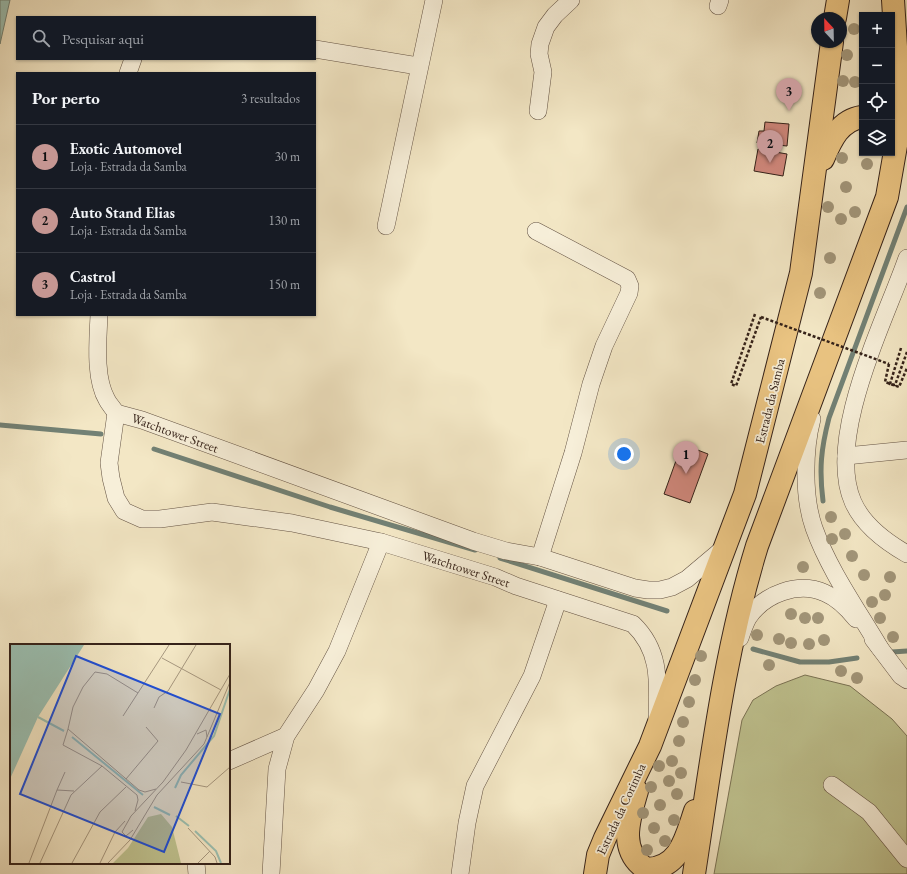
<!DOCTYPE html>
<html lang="pt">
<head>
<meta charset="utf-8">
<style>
	body { margin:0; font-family:"EB Garamond",serif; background:#242831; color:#f1f3f6 }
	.controls { position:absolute; right:12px; top:12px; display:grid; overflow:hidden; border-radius:0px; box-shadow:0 1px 3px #0004 }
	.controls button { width:36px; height:36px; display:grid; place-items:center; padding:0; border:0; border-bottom:1px solid #363941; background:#171b24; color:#f1f3f6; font:20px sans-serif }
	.compass { position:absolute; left:811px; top:12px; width:36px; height:36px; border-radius:50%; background:#171b24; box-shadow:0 1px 3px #0004; rotate:338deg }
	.you { position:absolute; left:624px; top:454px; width:14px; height:14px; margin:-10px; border:3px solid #fff; border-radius:50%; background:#1a73e8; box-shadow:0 0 0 6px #1a73e833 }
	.badge { display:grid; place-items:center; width:26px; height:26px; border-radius:50%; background:#c59692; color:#111; font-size:13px; font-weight:700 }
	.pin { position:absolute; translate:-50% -33px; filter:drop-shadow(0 1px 2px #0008) }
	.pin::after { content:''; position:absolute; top:21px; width:14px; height:12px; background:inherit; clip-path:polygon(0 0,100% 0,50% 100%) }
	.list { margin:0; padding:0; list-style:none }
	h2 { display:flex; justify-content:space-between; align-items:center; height:52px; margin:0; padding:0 16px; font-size:17px }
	h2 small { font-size:13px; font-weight:400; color:#9ea1a6 }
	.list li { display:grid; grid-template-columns:26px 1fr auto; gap:12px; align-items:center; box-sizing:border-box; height:64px; padding:0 16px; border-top:1px solid #363941 }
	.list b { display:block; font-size:15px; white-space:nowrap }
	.list p { margin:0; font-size:13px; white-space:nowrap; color:#9ea1a6 }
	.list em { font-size:13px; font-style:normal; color:#9ea1a6 }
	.icon { flex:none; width:22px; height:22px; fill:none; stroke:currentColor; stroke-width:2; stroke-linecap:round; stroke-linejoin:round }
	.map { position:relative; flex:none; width:907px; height:874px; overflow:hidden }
	.search { position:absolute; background:#171b24; box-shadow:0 1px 3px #0004; left:16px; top:16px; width:300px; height:44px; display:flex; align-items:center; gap:10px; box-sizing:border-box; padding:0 14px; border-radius:0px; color:#9ea1a6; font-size:15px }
	.panel { position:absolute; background:#171b24; box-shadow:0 1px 3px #0004; left:16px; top:72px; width:300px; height:244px; border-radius:0px }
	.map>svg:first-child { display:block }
</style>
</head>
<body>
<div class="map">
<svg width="907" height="874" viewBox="0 0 907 874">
	<rect width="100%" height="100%" fill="#f3e7c5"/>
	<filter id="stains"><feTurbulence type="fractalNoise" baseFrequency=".005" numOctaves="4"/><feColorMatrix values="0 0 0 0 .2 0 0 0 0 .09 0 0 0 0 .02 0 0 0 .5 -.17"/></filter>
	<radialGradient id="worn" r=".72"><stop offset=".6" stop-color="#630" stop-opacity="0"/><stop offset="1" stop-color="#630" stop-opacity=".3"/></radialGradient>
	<path fill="#c0c491" stroke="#7a7355" d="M 805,675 L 850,686 L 892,719 L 907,736 L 907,874 L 714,874 L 742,720 L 753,700 L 776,686 Z"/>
	<path fill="#9bc0b2" stroke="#728175" d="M 0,0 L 10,0 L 0,44 Z"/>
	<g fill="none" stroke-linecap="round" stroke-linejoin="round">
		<g stroke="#728175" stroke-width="5">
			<path d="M 0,425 L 101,434"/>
			<path d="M 154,449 L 330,507 L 475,550"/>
			<path d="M 823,501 C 819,469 821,449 829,418 L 907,207"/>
			<path d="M 500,558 L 667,611"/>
			<path d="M 753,649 L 800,662 L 829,662 L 857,658"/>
			<path d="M 892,652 L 907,651"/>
		</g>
	</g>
	<g fill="#cf877b" stroke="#352219">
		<path d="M 765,122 L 789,124 L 787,146 L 757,143 L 759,131 L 764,131 Z"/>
		<path d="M 758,149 L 787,154 L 783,176 L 754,171 Z"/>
		<path d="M 682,444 L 708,454 L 690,503 L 664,494 Z"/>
	</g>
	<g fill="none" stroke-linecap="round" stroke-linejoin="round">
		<g stroke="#645344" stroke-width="18">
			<g id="minor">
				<path d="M 718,6 L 720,0"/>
				<path d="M 315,49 L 418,66"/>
				<path d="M 128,73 L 133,59"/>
				<path d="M 538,111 L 543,72 L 539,54 L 540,44 L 546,27 L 555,15 L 571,0"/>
				<path d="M 386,226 L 434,0"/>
				<path d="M 536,231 L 627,279 L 630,286 L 629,293 L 604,346 L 591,384 L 573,453 L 540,557"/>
				<path d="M 907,258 C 885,321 825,438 853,502 C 863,525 886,542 907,554"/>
				<path d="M 99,315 C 98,340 94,378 107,400 C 109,404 113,408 116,413"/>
				<path d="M 116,413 L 109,463 L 111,478 L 116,498 L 124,511 L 142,519 L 160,519 L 212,512 L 292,523 L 381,542 L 495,577 L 516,586 L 633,624 C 661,651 658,682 657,718"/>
				<path d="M 116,413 L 142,420 L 473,541 L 506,551 L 540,557 L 635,588 L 648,590 L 660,590 L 672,587 L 687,579 L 725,547"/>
				<path d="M 812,419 C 804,450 803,497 814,528 C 829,570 857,609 880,648"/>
				<path d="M 846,456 L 907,450"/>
				<path d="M 740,638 C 742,632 745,624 748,618 C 764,594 798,581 825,593 C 837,598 848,609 856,619"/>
				<path d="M 873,639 L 901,676 L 907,680"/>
				<path d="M 229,761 L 286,736"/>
				<path d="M 832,785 L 869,812 L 907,859"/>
				<path d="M 196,863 L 197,874"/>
				<path d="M 271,874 L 277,769 L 286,736 L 316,690 L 337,651 L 381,542"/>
				<path d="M 460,874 L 467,823 L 475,786 L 532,676 L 558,600"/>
			</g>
		</g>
		<g stroke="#352219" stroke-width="24">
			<g id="major">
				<path d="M 835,18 L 838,0"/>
				<path d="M 823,159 C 831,140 840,120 862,117"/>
				<path d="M 637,791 C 629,819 618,850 646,869 C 680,869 686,837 695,811"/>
				<path d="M 595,874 L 598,855 L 605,838 L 650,746 L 745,494 L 801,273 L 832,42"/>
				<path d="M 694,874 C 711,764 724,653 757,546 L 887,197 L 898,134 L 900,108 L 893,0"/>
			</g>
		</g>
		<g stroke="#352219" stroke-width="2.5" stroke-dasharray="3 2" stroke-linecap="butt">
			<path d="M 755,314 L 731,384 L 736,386 L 761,317"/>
			<path d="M 901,348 L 890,384 L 895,385 L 907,352"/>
			<path d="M 889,364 L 885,382 L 899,387 L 907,368"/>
		</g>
		<use href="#minor" stroke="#f7efd9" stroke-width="17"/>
		<use href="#major" stroke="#eac482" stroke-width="22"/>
		<path stroke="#352219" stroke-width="2.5" stroke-dasharray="3 2" stroke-linecap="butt" d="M 761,317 L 889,364"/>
	</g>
	<g fill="#a2967a">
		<circle cx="854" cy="29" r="6"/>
		<circle cx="847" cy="55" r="6"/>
		<circle cx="843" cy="81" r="6"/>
		<circle cx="855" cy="82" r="6"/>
		<circle cx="842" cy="158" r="6"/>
		<circle cx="867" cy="164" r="6"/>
		<circle cx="846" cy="187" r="6"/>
		<circle cx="828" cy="207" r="6"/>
		<circle cx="855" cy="212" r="6"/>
		<circle cx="841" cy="219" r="6"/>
		<circle cx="830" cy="258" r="6"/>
		<circle cx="820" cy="293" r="6"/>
		<circle cx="831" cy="517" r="6"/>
		<circle cx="845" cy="534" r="6"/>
		<circle cx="832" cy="539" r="6"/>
		<circle cx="852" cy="556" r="6"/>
		<circle cx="803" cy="567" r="6"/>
		<circle cx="864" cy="575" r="6"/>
		<circle cx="890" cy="577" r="6"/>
		<circle cx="885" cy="595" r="6"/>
		<circle cx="872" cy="602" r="6"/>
		<circle cx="791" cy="614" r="6"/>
		<circle cx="805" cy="618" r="6"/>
		<circle cx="818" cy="618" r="6"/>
		<circle cx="880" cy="618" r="6"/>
		<circle cx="757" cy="635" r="6"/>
		<circle cx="893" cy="637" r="6"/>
		<circle cx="779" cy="639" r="6"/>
		<circle cx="824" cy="640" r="6"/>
		<circle cx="791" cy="643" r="6"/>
		<circle cx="809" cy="644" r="6"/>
		<circle cx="701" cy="656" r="6"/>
		<circle cx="769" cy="665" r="6"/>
		<circle cx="841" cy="671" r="6"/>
		<circle cx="857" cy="678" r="6"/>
		<circle cx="695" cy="680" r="6"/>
		<circle cx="689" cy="702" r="6"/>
		<circle cx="683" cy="722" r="6"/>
		<circle cx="679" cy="741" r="6"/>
		<circle cx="672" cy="761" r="6"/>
		<circle cx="659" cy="766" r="6"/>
		<circle cx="681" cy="773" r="6"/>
		<circle cx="669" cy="781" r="6"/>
		<circle cx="651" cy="787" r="6"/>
		<circle cx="677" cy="794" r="6"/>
		<circle cx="660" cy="805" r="6"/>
		<circle cx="643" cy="813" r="6"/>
		<circle cx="674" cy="820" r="6"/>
		<circle cx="654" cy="828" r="6"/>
		<circle cx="665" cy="841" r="6"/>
		<circle cx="647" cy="850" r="6"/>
	</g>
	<g text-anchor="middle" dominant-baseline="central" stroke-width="3.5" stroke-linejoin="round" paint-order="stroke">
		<g font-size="13" fill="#352219" stroke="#f7efd9">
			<text transform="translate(770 401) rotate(-76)">Estrada da Samba</text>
			<text transform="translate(175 433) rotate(20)">Watchtower Street</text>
			<text transform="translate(466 569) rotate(18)">Watchtower Street</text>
			<text transform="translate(621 809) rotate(-65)">Estrada da Corimba</text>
		</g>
	</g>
	<g transform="translate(10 644)">
		<rect width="220" height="220" fill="#f3e7c5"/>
		<path d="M 151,170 L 162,183 L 171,219 L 103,219 L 118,204 L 138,173 Z" fill="#c0c491"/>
		<path d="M 0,1 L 74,1 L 28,73 L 0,135 Z" fill="#9bc0b2"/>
		<path fill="none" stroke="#9bc0b2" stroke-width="2" d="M 28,73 L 54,87M 62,93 L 133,151M 165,144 L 171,131 L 204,92 L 220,45M 144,163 L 160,171M 166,172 L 179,182M 185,187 L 206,207 L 211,219"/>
		<path fill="none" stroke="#a79880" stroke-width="1" d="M 152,14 L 211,46M 144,64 L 149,53 L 158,47 L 186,1M 113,72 L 159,1M 58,85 L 53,101 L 92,122 L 127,151 L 128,156 L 125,167M 58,85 L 63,63 L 73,43 L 85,28 L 97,30 L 128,49M 58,85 L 129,146 L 135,148 L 146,145M 187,90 L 196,86 L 197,93M 116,135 L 148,97 L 136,83M 171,138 L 197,143 L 220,123M 47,146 L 55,128M 178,184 L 205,213 L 207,219M 123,186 L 116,192 L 112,188 L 121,172 L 153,138 L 176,106 L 220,30M 19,219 L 47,146 L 64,147M 30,219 L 61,151 L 92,122M 62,219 L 90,168 L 116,143M 90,219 L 105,188 L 115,177M 98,219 L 120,196 L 147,151 L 194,100 L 220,38M 188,219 L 200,207"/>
		<path fill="#1d4ed8" fill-opacity="0.15" stroke="#1d4ed8" stroke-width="2" d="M 66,12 L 210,70 L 154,208 L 10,150 Z"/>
		<rect width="220" height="220" fill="none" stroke="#352219" stroke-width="2"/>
	</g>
	<rect width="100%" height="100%" filter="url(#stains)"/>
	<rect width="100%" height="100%" fill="url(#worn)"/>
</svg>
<div class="controls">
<button>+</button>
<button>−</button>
<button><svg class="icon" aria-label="locate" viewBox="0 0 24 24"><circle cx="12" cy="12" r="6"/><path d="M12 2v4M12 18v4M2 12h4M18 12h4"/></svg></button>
<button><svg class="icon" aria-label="layers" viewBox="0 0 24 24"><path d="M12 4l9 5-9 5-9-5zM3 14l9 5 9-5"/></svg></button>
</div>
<svg class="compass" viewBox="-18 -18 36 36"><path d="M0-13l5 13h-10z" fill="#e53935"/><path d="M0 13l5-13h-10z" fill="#9ea1a6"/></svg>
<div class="you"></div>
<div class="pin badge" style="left:686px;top:474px">1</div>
<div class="pin badge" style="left:770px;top:163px">2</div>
<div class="pin badge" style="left:789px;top:111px">3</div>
<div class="search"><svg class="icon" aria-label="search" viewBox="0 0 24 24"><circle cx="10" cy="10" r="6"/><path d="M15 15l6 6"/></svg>Pesquisar aqui</div>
<section class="panel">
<h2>Por perto<small>3 resultados</small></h2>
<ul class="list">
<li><span class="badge">1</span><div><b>Exotic Automovel</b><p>Loja · Estrada da Samba</p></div><em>30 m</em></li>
<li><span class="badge">2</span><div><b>Auto Stand Elias</b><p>Loja · Estrada da Samba</p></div><em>130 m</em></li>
<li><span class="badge">3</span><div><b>Castrol</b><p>Loja · Estrada da Samba</p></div><em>150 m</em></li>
</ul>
</section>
</div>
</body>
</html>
